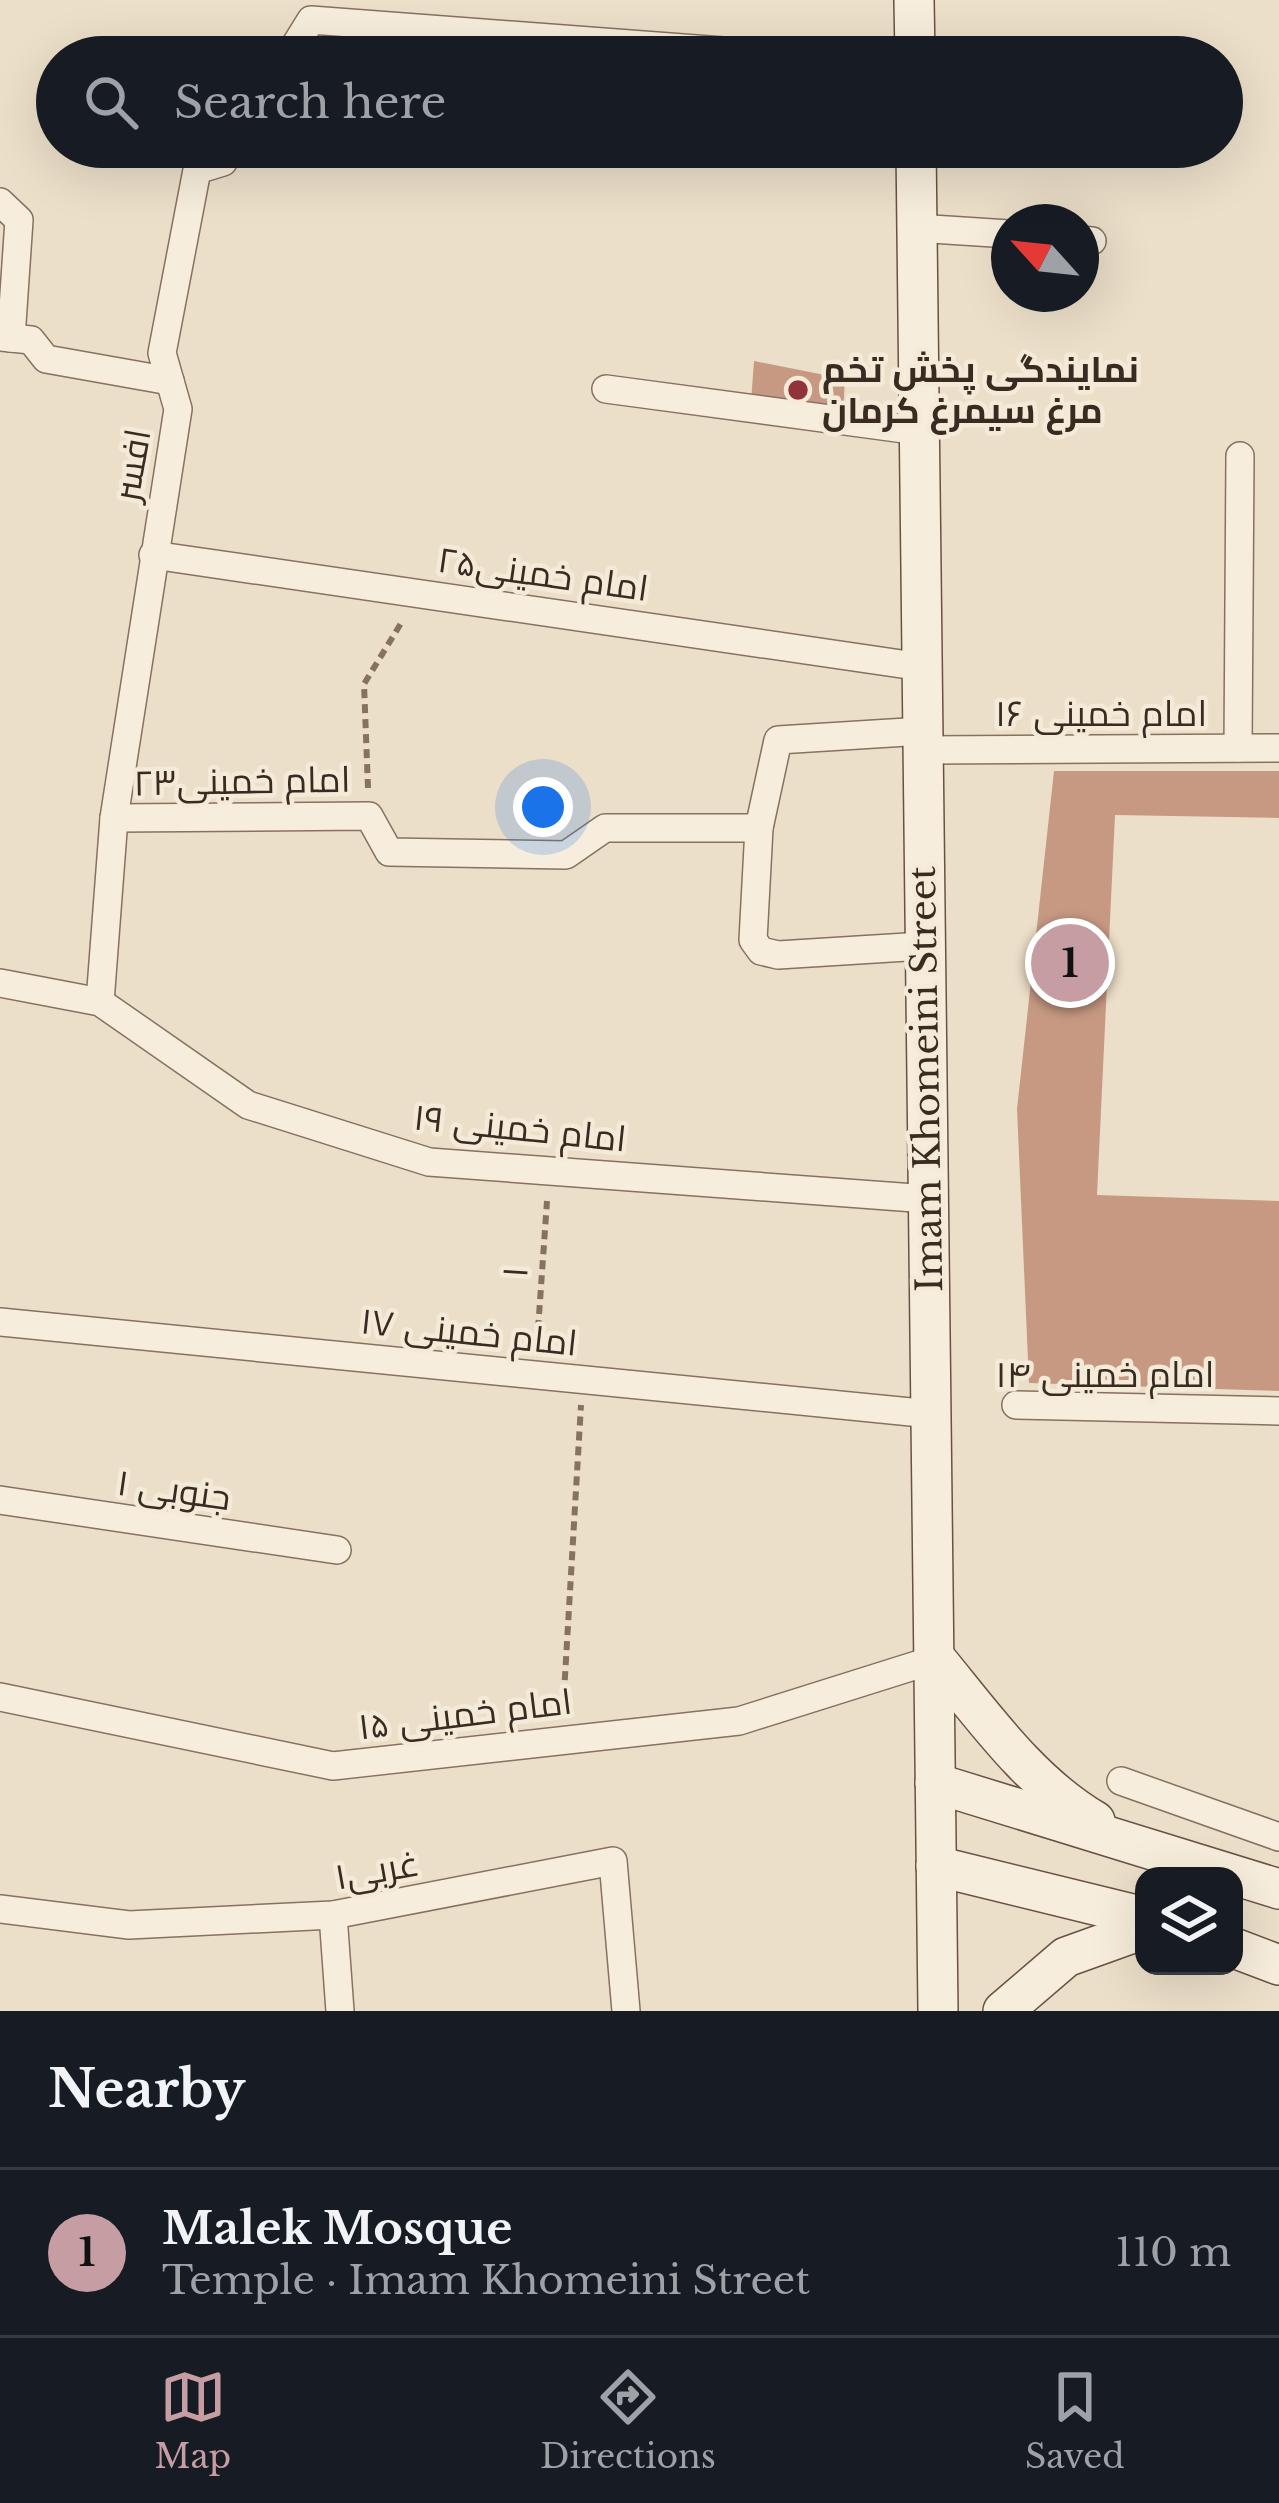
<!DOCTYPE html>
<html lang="en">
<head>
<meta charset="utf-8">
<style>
	body { margin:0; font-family:"Libre Baskerville",Cairo,serif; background:#242831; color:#f1f3f6 }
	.controls { position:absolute; right:36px; bottom:36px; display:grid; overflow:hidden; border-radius:24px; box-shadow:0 12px 48px #0002 }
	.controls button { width:108px; height:108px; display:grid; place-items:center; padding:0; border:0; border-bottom:3px solid #363941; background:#171b24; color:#f1f3f6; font:60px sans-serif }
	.compass { position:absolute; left:991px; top:204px; width:108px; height:108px; border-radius:50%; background:#171b24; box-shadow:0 12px 48px #0002; rotate:297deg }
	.you { position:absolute; left:543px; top:807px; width:42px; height:42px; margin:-30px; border:9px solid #fff; border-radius:50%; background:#1a73e8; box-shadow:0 0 0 18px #1a73e833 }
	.badge { display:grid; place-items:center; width:78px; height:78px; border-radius:50%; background:#c69da2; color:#111; font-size:39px; font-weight:700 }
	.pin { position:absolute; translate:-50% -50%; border:6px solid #fff; box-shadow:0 3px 12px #0006 }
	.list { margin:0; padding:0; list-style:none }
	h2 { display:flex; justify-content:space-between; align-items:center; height:156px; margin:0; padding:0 48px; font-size:51px }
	h2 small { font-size:39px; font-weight:400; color:#9ea1a6 }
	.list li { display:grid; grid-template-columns:78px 1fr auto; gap:36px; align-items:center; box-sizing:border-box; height:168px; padding:0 48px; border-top:3px solid #363941 }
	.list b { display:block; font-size:45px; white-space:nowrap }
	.list p { margin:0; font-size:39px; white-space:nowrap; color:#9ea1a6 }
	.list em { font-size:39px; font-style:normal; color:#9ea1a6 }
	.icon { flex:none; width:66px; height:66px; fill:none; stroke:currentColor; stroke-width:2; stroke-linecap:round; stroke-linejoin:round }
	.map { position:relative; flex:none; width:1279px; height:2011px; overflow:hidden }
	.search { position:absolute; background:#171b24; box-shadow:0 12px 48px #0002; left:36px; right:36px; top:36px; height:132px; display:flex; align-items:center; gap:30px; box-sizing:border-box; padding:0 42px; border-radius:66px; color:#9ea1a6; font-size:45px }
	.sheet { height:324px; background:#171b24 }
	nav { display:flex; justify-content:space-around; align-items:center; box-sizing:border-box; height:168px; border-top:3px solid #363941; background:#171b24; font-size:33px; color:#9ea1a6 }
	nav a { display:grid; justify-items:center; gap:6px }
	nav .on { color:#c69da2 }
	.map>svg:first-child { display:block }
</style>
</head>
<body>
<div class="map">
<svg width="1279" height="2011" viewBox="0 0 1279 2011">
	<rect width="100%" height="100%" fill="#ecdfc9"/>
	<g fill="#c79982">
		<path d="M 754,361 L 845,379 L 843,415 L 751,402 Z"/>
		<path d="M 1054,771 L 1279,771 L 1279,818 L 1115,815 L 1097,1195 L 1279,1201 L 1279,1391 L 1029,1383 L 1017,1109 Z"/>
	</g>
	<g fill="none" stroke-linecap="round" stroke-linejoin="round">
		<g stroke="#87715f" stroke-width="30">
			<g id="minor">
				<path d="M 288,57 L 311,20 L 803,57"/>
				<path d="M 0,202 L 19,220 L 11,338"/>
				<path d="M 916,228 L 1009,234"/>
				<path d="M 1081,240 L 1092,241"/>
				<path d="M 0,337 L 31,340 L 46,359 L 170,381"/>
				<path d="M 606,389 L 919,431"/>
				<path d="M 153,555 L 922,667"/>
				<path d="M 1238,748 L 1240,456"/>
				<path d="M 923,750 L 1279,748"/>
				<path d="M 114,818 L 369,816 L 389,852 L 566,855 L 605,828 L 759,828"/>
				<path d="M 923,946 L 778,955 L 761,951 L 753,940 L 759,828 L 778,740 L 923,731"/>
				<path d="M 0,983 L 100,1002 L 248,1105 L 429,1162 L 928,1199"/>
				<path d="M 100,1002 L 114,818 L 178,409 L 162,353 L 197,170 L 223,162 L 232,147"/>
				<path d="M 0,1322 L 931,1414"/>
				<path d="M 1016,1405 L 1279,1411"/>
				<path d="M 0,1500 L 337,1550"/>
				<path d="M 0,1697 L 333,1766 L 739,1721 L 936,1659"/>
				<path d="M 1121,1781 L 1279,1837"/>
				<path d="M 0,1909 L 129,1925 L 333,1915 L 613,1861 L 626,2011"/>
				<path d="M 333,1915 L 340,2011"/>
			</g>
		</g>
		<g stroke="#695242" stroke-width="42">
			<g id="secondary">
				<path d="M 914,0 L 915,57"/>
				<path d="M 916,147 L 938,2011"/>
				<path d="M 936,1659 C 983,1716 1030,1783 1095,1821"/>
				<path d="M 935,1783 L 1279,1889"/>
				<path d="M 936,1866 L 1144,1917"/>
				<path d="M 1234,1948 L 1279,1965"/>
				<path d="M 1003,2011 L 1066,1957 L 1144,1929"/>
			</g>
		</g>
		<g stroke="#87715f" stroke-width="6" stroke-dasharray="9 6" stroke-linecap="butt">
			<path d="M 368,788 L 364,684 L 403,620"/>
			<path d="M 537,1344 L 547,1201"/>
			<path d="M 563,1710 L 581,1405"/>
		</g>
		<use href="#minor" stroke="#f7eddc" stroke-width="27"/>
		<use href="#secondary" stroke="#f7eddc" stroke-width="39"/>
	</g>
	<circle fill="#92333c" stroke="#f4ead8" stroke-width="4.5" cx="798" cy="390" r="12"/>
	<g text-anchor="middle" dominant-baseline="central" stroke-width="9" stroke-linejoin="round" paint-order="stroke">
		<g font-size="36" font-weight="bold" fill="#392b21" stroke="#f4ead8" text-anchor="start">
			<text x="822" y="369">نمایندگی پخش تخم<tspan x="822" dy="41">مرغ سیمرغ کرمان</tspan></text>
		</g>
		<g font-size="36" fill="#392b21" stroke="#f4ead8">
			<text transform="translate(132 465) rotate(-80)">افسر</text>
			<text transform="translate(543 574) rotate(8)">امام خمینی۲۵</text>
			<text x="1101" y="713">امام خمینی ۱۶</text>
			<text transform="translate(242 781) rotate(-1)">امام خمینی۲۳</text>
			<text transform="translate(926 1079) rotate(-91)">Imam Khomeini Street</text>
			<text transform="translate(520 1128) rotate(6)">امام خمینی ۱۹</text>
			<text transform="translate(515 1272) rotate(-86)">۱</text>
			<text transform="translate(469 1332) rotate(6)">امام خمینی ۱۷</text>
			<text x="1105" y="1374">امام خمینی ۱۴</text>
			<text transform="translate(174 1490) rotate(8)">۱ جنوبی</text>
			<text transform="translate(465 1714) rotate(-7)">امام خمینی ۱۵</text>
			<text transform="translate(377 1870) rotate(-10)">غربی۱</text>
		</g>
	</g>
</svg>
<div class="controls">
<button><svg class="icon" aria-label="layers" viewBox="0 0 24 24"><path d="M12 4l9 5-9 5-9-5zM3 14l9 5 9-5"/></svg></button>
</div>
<svg class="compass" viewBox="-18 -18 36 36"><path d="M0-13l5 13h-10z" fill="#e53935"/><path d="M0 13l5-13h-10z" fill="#9ea1a6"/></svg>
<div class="you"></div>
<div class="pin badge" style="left:1070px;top:963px">1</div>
<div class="search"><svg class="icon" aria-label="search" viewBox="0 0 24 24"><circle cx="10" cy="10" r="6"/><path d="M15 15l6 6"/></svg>Search here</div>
</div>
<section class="sheet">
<h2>Nearby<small></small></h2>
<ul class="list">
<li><span class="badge">1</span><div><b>Malek Mosque</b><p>Temple · Imam Khomeini Street</p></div><em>110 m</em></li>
</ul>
</section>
<nav>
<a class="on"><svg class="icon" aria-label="map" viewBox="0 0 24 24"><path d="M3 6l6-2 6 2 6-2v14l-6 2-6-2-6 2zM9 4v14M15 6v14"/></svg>Map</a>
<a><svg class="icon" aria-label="directions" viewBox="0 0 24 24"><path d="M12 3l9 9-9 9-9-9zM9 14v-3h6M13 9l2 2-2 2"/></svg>Directions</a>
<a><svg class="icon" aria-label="saved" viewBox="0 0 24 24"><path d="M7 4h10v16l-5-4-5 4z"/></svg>Saved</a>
</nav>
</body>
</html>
